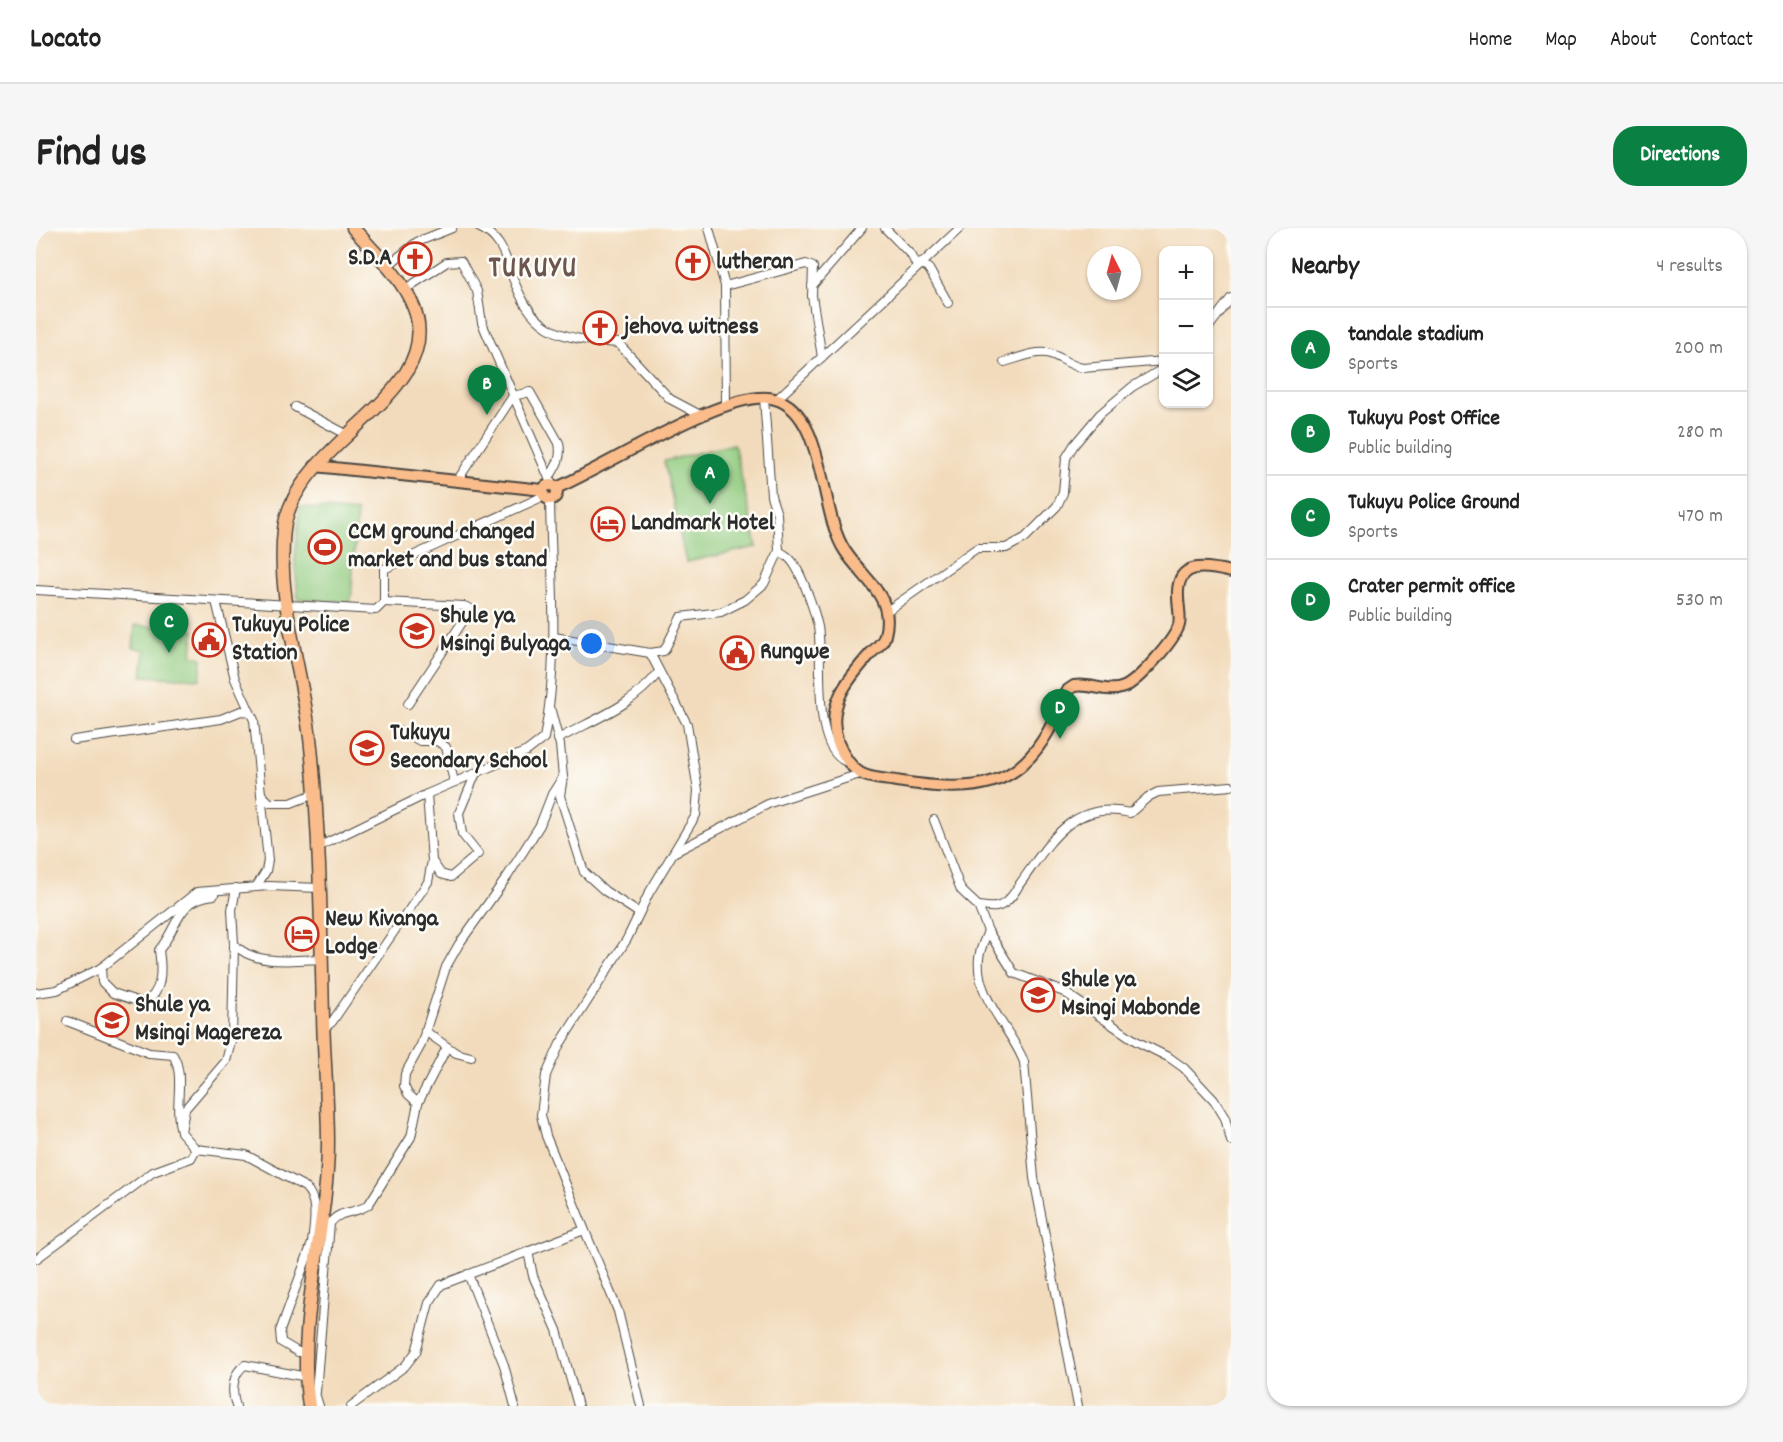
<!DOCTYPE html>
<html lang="en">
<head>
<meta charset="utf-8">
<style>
	body { margin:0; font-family:Dekko,sans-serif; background:#f6f6f6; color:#222 }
	.controls { position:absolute; right:18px; top:18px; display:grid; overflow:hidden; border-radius:12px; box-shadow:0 2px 4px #0004 }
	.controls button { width:54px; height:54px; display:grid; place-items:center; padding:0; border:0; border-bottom:2px solid #e0e0e0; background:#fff; color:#222; font:30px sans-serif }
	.compass { position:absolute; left:1051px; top:18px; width:54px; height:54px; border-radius:50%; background:#fff; box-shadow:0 2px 4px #0004; rotate:354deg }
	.you { position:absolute; left:556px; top:416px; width:21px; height:21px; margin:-15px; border:4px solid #fff; border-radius:50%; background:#1a73e8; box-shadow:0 0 0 9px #1a73e833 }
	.badge { display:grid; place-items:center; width:39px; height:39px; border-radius:50%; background:#0b8043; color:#fff; font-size:20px; font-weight:700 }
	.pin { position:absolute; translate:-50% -50px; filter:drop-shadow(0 2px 3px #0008) }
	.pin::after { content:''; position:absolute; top:32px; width:21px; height:18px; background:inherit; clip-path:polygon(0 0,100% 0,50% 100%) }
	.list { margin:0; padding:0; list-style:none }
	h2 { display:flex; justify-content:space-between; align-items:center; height:78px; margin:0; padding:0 24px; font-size:26px }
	h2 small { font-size:20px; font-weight:400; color:#767676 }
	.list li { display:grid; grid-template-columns:39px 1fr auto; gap:18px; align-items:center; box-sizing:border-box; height:84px; padding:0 24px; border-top:2px solid #e0e0e0 }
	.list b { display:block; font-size:22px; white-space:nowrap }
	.list p { margin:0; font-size:20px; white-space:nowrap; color:#767676 }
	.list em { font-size:20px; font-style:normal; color:#767676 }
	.icon { flex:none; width:33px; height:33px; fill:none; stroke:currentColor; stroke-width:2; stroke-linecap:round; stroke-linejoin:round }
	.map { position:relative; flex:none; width:1195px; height:1178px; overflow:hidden; border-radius:24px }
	header { display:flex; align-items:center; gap:36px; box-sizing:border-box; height:84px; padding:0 30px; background:#fff; border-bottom:2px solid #e0e0e0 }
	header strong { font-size:28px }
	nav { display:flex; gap:33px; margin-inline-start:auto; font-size:21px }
	.intro { display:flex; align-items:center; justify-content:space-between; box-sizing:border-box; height:144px; padding:0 36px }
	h1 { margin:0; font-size:42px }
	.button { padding:15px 27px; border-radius:24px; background:#0b8043; color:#fff; font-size:21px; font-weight:700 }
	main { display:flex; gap:36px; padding:0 36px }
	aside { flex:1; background:#fff; border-radius:24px; box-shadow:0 2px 4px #0004 }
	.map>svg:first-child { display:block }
</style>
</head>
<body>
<header>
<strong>Locato</strong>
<nav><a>Home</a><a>Map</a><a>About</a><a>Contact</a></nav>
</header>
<div class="intro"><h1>Find us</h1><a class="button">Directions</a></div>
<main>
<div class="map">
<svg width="1195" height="1178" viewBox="0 0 1195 1178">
	<rect width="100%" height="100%" fill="#fdfcf7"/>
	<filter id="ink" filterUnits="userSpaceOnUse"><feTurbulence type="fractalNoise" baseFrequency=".0167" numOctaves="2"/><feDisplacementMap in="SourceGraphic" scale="12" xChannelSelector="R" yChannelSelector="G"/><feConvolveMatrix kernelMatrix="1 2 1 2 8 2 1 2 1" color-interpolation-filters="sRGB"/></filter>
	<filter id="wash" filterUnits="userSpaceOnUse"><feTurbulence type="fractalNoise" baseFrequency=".008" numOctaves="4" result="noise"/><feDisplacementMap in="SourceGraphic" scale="24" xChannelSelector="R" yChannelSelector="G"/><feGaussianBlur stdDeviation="1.35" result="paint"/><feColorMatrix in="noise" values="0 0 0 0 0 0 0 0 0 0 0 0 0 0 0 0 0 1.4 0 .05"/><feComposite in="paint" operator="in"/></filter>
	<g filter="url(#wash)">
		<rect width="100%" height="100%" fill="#f2dbbc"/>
		<g fill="#91cb7f" stroke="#5e7b55" stroke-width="1.5">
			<path d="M 698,216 L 721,319 L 650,334 L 628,233 Z"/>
			<path d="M 264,279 L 321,284 L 315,374 L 262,371 L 259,333 Z"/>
			<path d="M 99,397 L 158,402 L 156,428 L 166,430 L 164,451 L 106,448 L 109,422 L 97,420 Z"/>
		</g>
	</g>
	<g filter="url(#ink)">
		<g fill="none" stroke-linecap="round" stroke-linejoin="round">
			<g stroke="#494541" stroke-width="10">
				<g id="minor">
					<path d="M 444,0 C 461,8 467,21 473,39 C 494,103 519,111 582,115 L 634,171 L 666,188"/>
					<path d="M 673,0 L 689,58 L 690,178"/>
					<path d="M 849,0 L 876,28 L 881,39"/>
					<path d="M 885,35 L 893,41 L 912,75"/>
					<path d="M 350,39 L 381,14 L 416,0"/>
					<path d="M 689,58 L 770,36 L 777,39 L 776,68 L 786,129"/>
					<path d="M 776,58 L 826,0"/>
					<path d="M 368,62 L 411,34 L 425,33 L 441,63 L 446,95 L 516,257"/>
					<path d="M 1172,100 L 1195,70"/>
					<path d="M 968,134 C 981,131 997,123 1011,125 C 1023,127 1033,138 1047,140 L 1128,133"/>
					<path d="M 741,171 L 924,0"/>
					<path d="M 259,179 L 310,206"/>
					<path d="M 421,253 L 477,168 L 494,164 L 523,215 C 526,230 521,237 513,250"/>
					<path d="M 743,323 C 746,325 752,328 754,331 C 765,342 779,384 782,399 C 788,432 774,520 811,534"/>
					<path d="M 0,362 L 340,382 L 348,374 L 348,341 L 508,268"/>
					<path d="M 180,373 L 199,451 L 214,484"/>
					<path d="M 348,374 L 428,378 L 435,381 L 372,476"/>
					<path d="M 851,383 L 941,320 L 970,320 L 989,310 L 1021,278 L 1027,265 L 1030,230 L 1038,217 L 1064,186 L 1096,159 L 1128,140"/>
					<path d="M 518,409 L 614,425 L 628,423 L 645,389 L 685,384 L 709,372 L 728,356 L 743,323 L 741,286 L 735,268 L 728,170"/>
					<path d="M 515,483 L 524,517 L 527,549 L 524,568 L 548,644 L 569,663 L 603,685"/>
					<path d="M 366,503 L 384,513 L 401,513 L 410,519 L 418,554"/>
					<path d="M 522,511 C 560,490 595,479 623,444"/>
					<path d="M 38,512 L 185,491 L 205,483 L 214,484 L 218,492 L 225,566 L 234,575 L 255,575 L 278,566"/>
					<path d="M 898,592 L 925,662 L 942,678 L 952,703 L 978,745 L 1028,764 L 1100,813 L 1134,830 L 1148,840 L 1178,872 L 1189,890 L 1195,913"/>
					<path d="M 280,620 L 391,566 L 491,523 L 508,510 C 524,431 515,350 514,271"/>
					<path d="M 639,624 L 734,575 L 824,546"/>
					<path d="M 396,633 L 405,646 L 415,649 L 442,626 L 426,606 L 423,585 L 440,545"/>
					<path d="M 220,659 L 230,643 L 232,632 L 225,566"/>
					<path d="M 200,660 L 196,682 L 198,716 L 196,810 L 190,833 L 149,881 L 145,904 L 160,921 L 210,927 L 269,959 C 283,972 278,997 276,1015 L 283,1016"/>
					<path d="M 942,678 C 947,678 955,680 960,679 C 971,677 978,666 983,657 C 1013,616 1035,571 1094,585 L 1112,569 L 1122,564 L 1195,558"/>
					<path d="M 952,703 C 949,711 944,721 943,730 C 939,770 975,800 988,834 L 998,950 L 1042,1178"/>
					<path d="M 198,716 C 217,738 259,732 286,731"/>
					<path d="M 65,740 L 66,754 L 77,765 L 107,775 C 127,766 126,742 123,722 C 143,699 140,671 178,667"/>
					<path d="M 0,765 L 21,762 L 65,740 L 161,664 L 233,658 L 284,660"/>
					<path d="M 31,793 L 113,825 L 137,827 C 150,849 137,878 145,903"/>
					<path d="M 287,801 L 296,794 L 392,654 L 396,633 L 391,566"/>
					<path d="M 389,803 L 420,825 L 435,829"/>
					<path d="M 382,875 L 372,866 L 368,858 L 369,846 L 385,817 L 410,739 L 423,716 L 471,649 L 504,597 L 516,566 L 527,549"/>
					<path d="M 285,994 L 294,995 C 306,980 320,987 333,976 L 375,909 L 382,875 L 411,819"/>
					<path d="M 492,1023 L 497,1048 L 521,1102 L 542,1178"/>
					<path d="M 0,1031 L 117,944 L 155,930 L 160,921"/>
					<path d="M 432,1046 L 468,1137 L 479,1178"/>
					<path d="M 270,1124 L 262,1124 L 245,1114 L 244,1103 L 276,1015"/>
					<path d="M 278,1162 L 283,1178"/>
					<path d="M 280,1164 L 294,995"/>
					<path d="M 200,1178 C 195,1165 196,1145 209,1137 L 271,1149"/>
					<path d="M 315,1178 L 369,1138 L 380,1124 L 393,1075 L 405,1057 L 548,1002"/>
					<path d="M 605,1178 L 582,1083 L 510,908 L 505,887 L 510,847 L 524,816 L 591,711 L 613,665 L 660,587 L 662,562 L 651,496 L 614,425"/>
				</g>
			</g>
			<g stroke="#494541" stroke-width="14">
				<g id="major">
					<path d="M 279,238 L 507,262"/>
					<circle cx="514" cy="264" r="7"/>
					<path d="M 520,260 C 567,241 694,158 739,171 C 790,185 783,285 809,323 C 828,352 859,368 849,407 C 848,414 840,420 835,425 C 811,452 789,478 802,515 C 807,527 813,538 824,545 C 834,551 849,551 860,553 C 902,559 955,568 989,534 C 1010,514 1020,488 1032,462 L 1038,458 C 1055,455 1071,466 1088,459 C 1102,453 1138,413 1143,397 C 1145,389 1142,377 1142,369 C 1140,332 1170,338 1195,344"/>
				</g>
			</g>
			<g stroke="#494541" stroke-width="15">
				<path id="highway" d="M 273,1178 C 260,1091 292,1002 292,915 C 292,873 288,831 287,789 C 285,699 284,608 275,519 C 268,446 240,374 248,301 C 259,213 411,167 378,80 C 366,49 338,24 317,0"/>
			</g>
			<use href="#minor" stroke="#fff" stroke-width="8"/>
			<use href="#major" stroke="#f9bc8a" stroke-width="10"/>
			<use href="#highway" stroke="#f9bc8a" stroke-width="12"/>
		</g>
	</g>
	<defs>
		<g id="church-ring" transform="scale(1.725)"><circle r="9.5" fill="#fdfcf7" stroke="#c8321e" stroke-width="1.5"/><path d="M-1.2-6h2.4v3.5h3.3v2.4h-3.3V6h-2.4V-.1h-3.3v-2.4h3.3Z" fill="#c8321e"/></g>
		<g id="hotel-ring" transform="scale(1.725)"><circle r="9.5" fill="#fdfcf7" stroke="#c8321e" stroke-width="1.5"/><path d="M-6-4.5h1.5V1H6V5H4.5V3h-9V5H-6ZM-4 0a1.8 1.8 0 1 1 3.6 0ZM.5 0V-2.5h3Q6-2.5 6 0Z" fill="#c8321e"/></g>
		<g id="stadium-ring" transform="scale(1.725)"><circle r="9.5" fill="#fdfcf7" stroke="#c8321e" stroke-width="1.5"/><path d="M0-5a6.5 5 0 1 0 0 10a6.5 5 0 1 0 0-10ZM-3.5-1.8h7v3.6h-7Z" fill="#c8321e"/></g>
		<g id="school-ring" transform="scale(1.725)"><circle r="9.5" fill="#fdfcf7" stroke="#c8321e" stroke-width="1.5"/><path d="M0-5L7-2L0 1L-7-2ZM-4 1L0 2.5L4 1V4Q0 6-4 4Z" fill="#c8321e"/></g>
		<g id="civic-ring" transform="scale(1.725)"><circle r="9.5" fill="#fdfcf7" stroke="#c8321e" stroke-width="1.5"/><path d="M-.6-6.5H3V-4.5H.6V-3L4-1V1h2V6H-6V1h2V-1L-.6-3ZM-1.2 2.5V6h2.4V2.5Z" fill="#c8321e"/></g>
	</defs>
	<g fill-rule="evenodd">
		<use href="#church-ring" x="379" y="31"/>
		<use href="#church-ring" x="657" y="35"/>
		<use href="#church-ring" x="564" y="100"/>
		<use href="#hotel-ring" x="572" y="296"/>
		<use href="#stadium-ring" x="289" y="319"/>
		<use href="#school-ring" x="381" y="403"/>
		<use href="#civic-ring" x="173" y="412"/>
		<use href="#civic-ring" x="701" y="425"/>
		<use href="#school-ring" x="331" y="520"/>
		<use href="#hotel-ring" x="266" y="706"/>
		<use href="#school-ring" x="1002" y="767"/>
		<use href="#school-ring" x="76" y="792"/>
	</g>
	<g text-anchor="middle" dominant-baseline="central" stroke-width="5" stroke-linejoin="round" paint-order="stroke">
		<g font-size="24" font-weight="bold" fill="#2b2b2b" stroke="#fdfcf7" text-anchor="start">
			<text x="356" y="31" text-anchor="end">S.D.A</text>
			<text x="680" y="35">lutheran</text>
			<text x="587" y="100">jehova witness</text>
			<text x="595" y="296">Landmark Hotel</text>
			<text x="312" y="305">CCM ground changed<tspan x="312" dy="28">market and bus stand</tspan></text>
			<text x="404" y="389">Shule ya<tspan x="404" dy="28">Msingi Bulyaga</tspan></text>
			<text x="196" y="398">Tukuyu Police<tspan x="196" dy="28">Station</tspan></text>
			<text x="724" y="425">Rungwe</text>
			<text x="354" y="506">Tukuyu<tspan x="354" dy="28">Secondary School</tspan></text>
			<text x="289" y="692">New Kivanga<tspan x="289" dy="28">Lodge</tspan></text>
			<text x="1025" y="753">Shule ya<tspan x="1025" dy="28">Msingi Mabonde</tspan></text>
			<text x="99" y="778">Shule ya<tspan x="99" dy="28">Msingi Magereza</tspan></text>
		</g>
		<g font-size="30" font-weight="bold" letter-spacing="1.5" fill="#6c5750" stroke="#fdfcf7">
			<text x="497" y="42">TUKUYU</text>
		</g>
	</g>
</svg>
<div class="controls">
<button>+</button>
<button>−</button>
<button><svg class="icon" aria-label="layers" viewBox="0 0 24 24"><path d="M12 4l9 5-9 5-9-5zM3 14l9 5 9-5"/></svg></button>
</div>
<svg class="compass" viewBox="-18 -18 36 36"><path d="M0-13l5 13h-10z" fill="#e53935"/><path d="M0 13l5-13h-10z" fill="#767676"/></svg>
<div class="you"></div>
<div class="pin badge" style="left:674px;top:276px">A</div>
<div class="pin badge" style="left:451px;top:187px">B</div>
<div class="pin badge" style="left:133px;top:425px">C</div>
<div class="pin badge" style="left:1024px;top:511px">D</div>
</div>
<aside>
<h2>Nearby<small>4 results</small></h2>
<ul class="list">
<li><span class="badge">A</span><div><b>tandale stadium</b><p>Sports</p></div><em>200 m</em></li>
<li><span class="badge">B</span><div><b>Tukuyu Post Office</b><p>Public building</p></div><em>280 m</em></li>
<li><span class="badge">C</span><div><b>Tukuyu Police Ground</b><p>Sports</p></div><em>470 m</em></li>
<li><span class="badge">D</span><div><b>Crater permit office</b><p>Public building</p></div><em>530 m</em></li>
</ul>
</aside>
</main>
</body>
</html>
